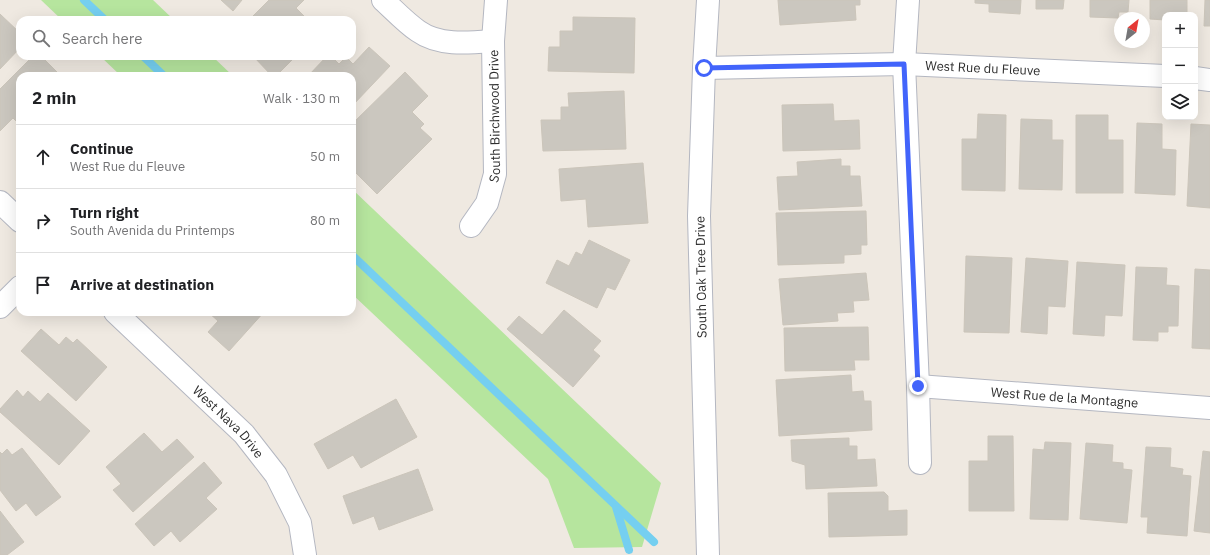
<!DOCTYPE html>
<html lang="en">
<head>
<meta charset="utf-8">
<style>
	body { margin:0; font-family:"IBM Plex Sans",sans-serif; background:#f6f6f6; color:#202124 }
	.controls { position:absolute; right:12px; top:12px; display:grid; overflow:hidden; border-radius:8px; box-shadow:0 4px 16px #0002 }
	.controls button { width:36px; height:36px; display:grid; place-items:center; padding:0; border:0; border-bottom:1px solid #e0e0e0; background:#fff; color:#202124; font:20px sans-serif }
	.compass { position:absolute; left:1114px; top:12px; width:36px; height:36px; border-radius:50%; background:#fff; box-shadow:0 4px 16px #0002; rotate:31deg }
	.stop { position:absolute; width:12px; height:12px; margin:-9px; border:3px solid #4264fb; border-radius:50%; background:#fff }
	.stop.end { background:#4264fb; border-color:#fff; box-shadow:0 1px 4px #0008 }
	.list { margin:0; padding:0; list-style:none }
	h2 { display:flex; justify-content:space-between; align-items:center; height:52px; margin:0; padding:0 16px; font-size:17px }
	h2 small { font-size:13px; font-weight:400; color:#757577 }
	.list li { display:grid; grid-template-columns:26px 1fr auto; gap:12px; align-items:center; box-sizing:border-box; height:64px; padding:0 16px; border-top:1px solid #e0e0e0 }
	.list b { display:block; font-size:15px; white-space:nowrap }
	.list p { margin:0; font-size:13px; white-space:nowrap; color:#757577 }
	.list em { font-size:13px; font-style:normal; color:#757577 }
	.icon { flex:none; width:22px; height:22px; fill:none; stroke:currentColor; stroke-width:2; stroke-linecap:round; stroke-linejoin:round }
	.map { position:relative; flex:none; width:1210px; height:555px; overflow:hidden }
	.search { position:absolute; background:#fff; box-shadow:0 4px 16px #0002; left:16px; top:16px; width:340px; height:44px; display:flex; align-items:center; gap:10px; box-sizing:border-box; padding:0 14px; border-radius:12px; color:#757577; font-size:15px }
	.panel { position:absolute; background:#fff; box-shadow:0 4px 16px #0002; left:16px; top:72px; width:340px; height:244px; border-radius:12px }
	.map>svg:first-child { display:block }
</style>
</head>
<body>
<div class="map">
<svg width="1210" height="555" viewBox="0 0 1210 555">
	<rect width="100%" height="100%" fill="#efe9e1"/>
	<g fill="#b6e59e">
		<path d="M 41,0 L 153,0 L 174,20 L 62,20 Z"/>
		<path d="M 100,56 L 212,56 L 233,76 L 121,76 Z"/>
		<path d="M 352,189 L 661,483 L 642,547 L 574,548 L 548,479 L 352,294 Z"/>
	</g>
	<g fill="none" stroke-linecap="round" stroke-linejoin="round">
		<g stroke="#75cff0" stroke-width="8">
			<path d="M 84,0 L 105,20"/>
			<path d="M 143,56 L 164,76"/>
			<path d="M 352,255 L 654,542"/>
			<path d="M 616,507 L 629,550"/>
		</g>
	</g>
	<g fill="#cbc7bf" stroke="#cbc5ba">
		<path d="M 221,0 L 242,0 L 233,11 Z"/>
		<path d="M 269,0 L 304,0 L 296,8 L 308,20 L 249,20 Z"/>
		<path d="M 778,0 L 860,0 L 860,5 L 855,5 L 856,20 L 780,25 Z"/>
		<path d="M 975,0 L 1021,0 L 1020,14 L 989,12 L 989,4 L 975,3 Z"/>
		<path d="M 1036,0 L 1064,0 L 1063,9 L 1036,9 Z"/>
		<path d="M 1090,0 L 1129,0 L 1128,12 L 1119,12 L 1118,18 L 1090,17 Z"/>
		<path d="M 1150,0 L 1187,0 L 1187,15 L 1165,15 L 1165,20 L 1150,19 Z"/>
		<path d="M 1205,0 L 1210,0 L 1210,26 L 1204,26 Z"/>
		<path d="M 0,14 L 20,33 L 20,48 L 0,69 Z"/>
		<path d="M 573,17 L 635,18 L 634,73 L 548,71 L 549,47 L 560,47 L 560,31 L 573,31 Z"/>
		<path d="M 369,47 L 390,66 L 352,106 L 352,76 L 308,76 L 327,56 L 331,56 L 339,64 L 346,57 L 353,64 Z"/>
		<path d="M 33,56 L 41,56 L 61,76 L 20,76 L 20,125 L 13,118 L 0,131 L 0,89 Z"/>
		<path d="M 253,56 L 296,56 L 276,76 L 272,76 Z"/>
		<path d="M 405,72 L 428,96 L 412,112 L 424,124 L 420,128 L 432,139 L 377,194 L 352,169 L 352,124 Z"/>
		<path d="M 624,91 L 626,149 L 543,151 L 541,120 L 561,120 L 561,107 L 569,107 L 568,93 Z"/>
		<path d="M 833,104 L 834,121 L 859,120 L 860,149 L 783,151 L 782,105 Z"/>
		<path d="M 978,114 L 1006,115 L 1005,191 L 962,190 L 962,139 L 977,139 Z"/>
		<path d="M 1076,115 L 1108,115 L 1108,140 L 1123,140 L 1123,193 L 1076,193 Z"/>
		<path d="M 1021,119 L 1052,120 L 1052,140 L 1063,140 L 1062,190 L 1019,189 Z"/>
		<path d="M 1137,123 L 1162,124 L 1162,149 L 1176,150 L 1175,195 L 1135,193 Z"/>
		<path d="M 1191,124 L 1210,125 L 1210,208 L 1187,206 Z"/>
		<path d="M 841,159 L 841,166 L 850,166 L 850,176 L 860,176 L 862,206 L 779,210 L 777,177 L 798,176 L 797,162 Z"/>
		<path d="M 643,163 L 648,223 L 588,227 L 586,199 L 561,201 L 559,169 Z"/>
		<path d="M 866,211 L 867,245 L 861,245 L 861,254 L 844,255 L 844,263 L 778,265 L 776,213 Z"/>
		<path d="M 589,240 L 630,260 L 615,290 L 607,287 L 597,308 L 546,283 L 557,260 L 569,266 L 576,252 L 582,255 Z"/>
		<path d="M 966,256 L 1012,258 L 1009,333 L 964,332 Z"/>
		<path d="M 1026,258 L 1068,261 L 1065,307 L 1048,306 L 1047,334 L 1021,332 Z"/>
		<path d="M 1077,262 L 1125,265 L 1122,316 L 1105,315 L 1104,336 L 1073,334 Z"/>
		<path d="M 1136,267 L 1167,268 L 1166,285 L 1179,286 L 1178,326 L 1168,326 L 1168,332 L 1158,332 L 1158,341 L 1133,340 Z"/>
		<path d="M 1195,269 L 1210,270 L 1210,349 L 1192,348 Z"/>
		<path d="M 866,273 L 869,300 L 853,301 L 854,312 L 837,313 L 838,321 L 783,325 L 779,279 Z"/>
		<path d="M 564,310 L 601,341 L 593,350 L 600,356 L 573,387 L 507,329 L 519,316 L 542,335 Z"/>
		<path d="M 208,312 L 264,312 L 229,351 L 208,332 L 218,321 Z"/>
		<path d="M 868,327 L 869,360 L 854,360 L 855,370 L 785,371 L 784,328 Z"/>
		<path d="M 41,329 L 59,345 L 66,337 L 73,343 L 77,339 L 107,367 L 76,401 L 21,351 Z"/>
		<path d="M 851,375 L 852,392 L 863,391 L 864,401 L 871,401 L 872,430 L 779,436 L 776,380 Z"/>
		<path d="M 17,390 L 23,397 L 28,391 L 40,402 L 48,393 L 90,431 L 59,465 L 0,412 L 0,409 Z"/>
		<path d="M 396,399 L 417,437 L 361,468 L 353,455 L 328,469 L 314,444 Z"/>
		<path d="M 144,433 L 162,452 L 177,439 L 194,457 L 133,512 L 113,490 L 121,484 L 106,467 Z"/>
		<path d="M 988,436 L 1013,436 L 1014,511 L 969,511 L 969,461 L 988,461 Z"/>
		<path d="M 849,438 L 849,446 L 857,446 L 857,460 L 875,459 L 877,486 L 806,489 L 805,465 L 792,461 L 791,440 Z"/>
		<path d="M 1045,442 L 1071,443 L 1068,520 L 1030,519 L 1033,449 L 1044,450 Z"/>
		<path d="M 1086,443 L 1113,445 L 1112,462 L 1123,463 L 1123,469 L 1132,470 L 1127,523 L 1080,519 Z"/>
		<path d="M 1146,447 L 1171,448 L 1170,467 L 1183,469 L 1182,475 L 1191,476 L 1187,536 L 1147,533 L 1148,517 L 1141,517 Z"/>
		<path d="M 22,448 L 61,497 L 36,516 L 26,503 L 16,511 L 0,490 L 0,452 L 2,454 L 7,449 L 12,455 Z"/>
		<path d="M 1203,451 L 1210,452 L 1210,533 L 1194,531 Z"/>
		<path d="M 204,462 L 222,483 L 206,498 L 217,509 L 180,542 L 171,531 L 154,546 L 135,524 Z"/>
		<path d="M 418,469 L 433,510 L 379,530 L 374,516 L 353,524 L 343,496 Z"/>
		<path d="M 884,492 L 888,496 L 888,511 L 907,510 L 907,535 L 829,537 L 828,493 Z"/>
		<path d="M 0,511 L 24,542 L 7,555 L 0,555 Z"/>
	</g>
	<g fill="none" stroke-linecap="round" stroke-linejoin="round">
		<g stroke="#b4b7c1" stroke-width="24">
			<g id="minor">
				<path d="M 383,0 C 394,10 405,22 418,31 C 439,46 468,43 493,41"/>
				<path d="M 908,0 L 904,64 L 918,386 L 920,463"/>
				<path id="s1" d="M 704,68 L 904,64 L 1165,76"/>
				<path d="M 1195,78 L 1210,80"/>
				<path d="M 0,202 L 20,221"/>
				<path id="s2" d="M 471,226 L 487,203 L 495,174 L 493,41 L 496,0"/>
				<path d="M 0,307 L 20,287"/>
				<path id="s3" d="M 115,312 L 244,434 L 276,475 L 300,523 L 305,555"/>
				<path id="s4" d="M 918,386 L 1210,408"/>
				<path d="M 708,555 L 699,216 L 704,68 L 708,0"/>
			</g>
		</g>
		<use href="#minor" stroke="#fff" stroke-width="22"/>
	</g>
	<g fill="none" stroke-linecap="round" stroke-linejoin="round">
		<path stroke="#4264fb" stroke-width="5" d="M 704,68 L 904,64 L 918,386"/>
	</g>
	<g text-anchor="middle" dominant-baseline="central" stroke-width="3" stroke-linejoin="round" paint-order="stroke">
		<g font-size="13" fill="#2e2e2e" stroke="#fff">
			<text stroke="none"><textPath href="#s1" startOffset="279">West Rue du Fleuve</textPath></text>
			<text stroke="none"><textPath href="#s2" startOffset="116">South Birchwood Drive</textPath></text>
			<text transform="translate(701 277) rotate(-91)">South Oak Tree Drive</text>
			<text stroke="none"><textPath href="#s4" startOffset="147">West Rue de la Montagne</textPath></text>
			<text stroke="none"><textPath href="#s3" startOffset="158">West Nava Drive</textPath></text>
		</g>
	</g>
</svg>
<div class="controls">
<button>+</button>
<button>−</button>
<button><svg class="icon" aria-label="layers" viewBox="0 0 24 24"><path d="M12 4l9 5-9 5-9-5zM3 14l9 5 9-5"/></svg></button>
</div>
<svg class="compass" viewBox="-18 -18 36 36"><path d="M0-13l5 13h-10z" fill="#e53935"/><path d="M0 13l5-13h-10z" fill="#757577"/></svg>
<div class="stop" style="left:704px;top:68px"></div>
<div class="stop end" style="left:918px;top:386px"></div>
<div class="search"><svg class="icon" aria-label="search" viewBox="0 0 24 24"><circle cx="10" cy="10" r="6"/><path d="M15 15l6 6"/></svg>Search here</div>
<section class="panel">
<h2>2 min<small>Walk · 130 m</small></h2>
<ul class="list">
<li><svg class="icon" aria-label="ahead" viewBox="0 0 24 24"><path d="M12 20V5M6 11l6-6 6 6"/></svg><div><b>Continue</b><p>West Rue du Fleuve</p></div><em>50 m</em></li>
<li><svg class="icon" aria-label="right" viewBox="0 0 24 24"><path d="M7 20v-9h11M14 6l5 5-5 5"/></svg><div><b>Turn right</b><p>South Avenida du Printemps</p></div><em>80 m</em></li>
<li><svg class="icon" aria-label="arrive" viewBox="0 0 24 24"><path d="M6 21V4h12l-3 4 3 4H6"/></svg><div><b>Arrive at destination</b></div></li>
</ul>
</section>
</div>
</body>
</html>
